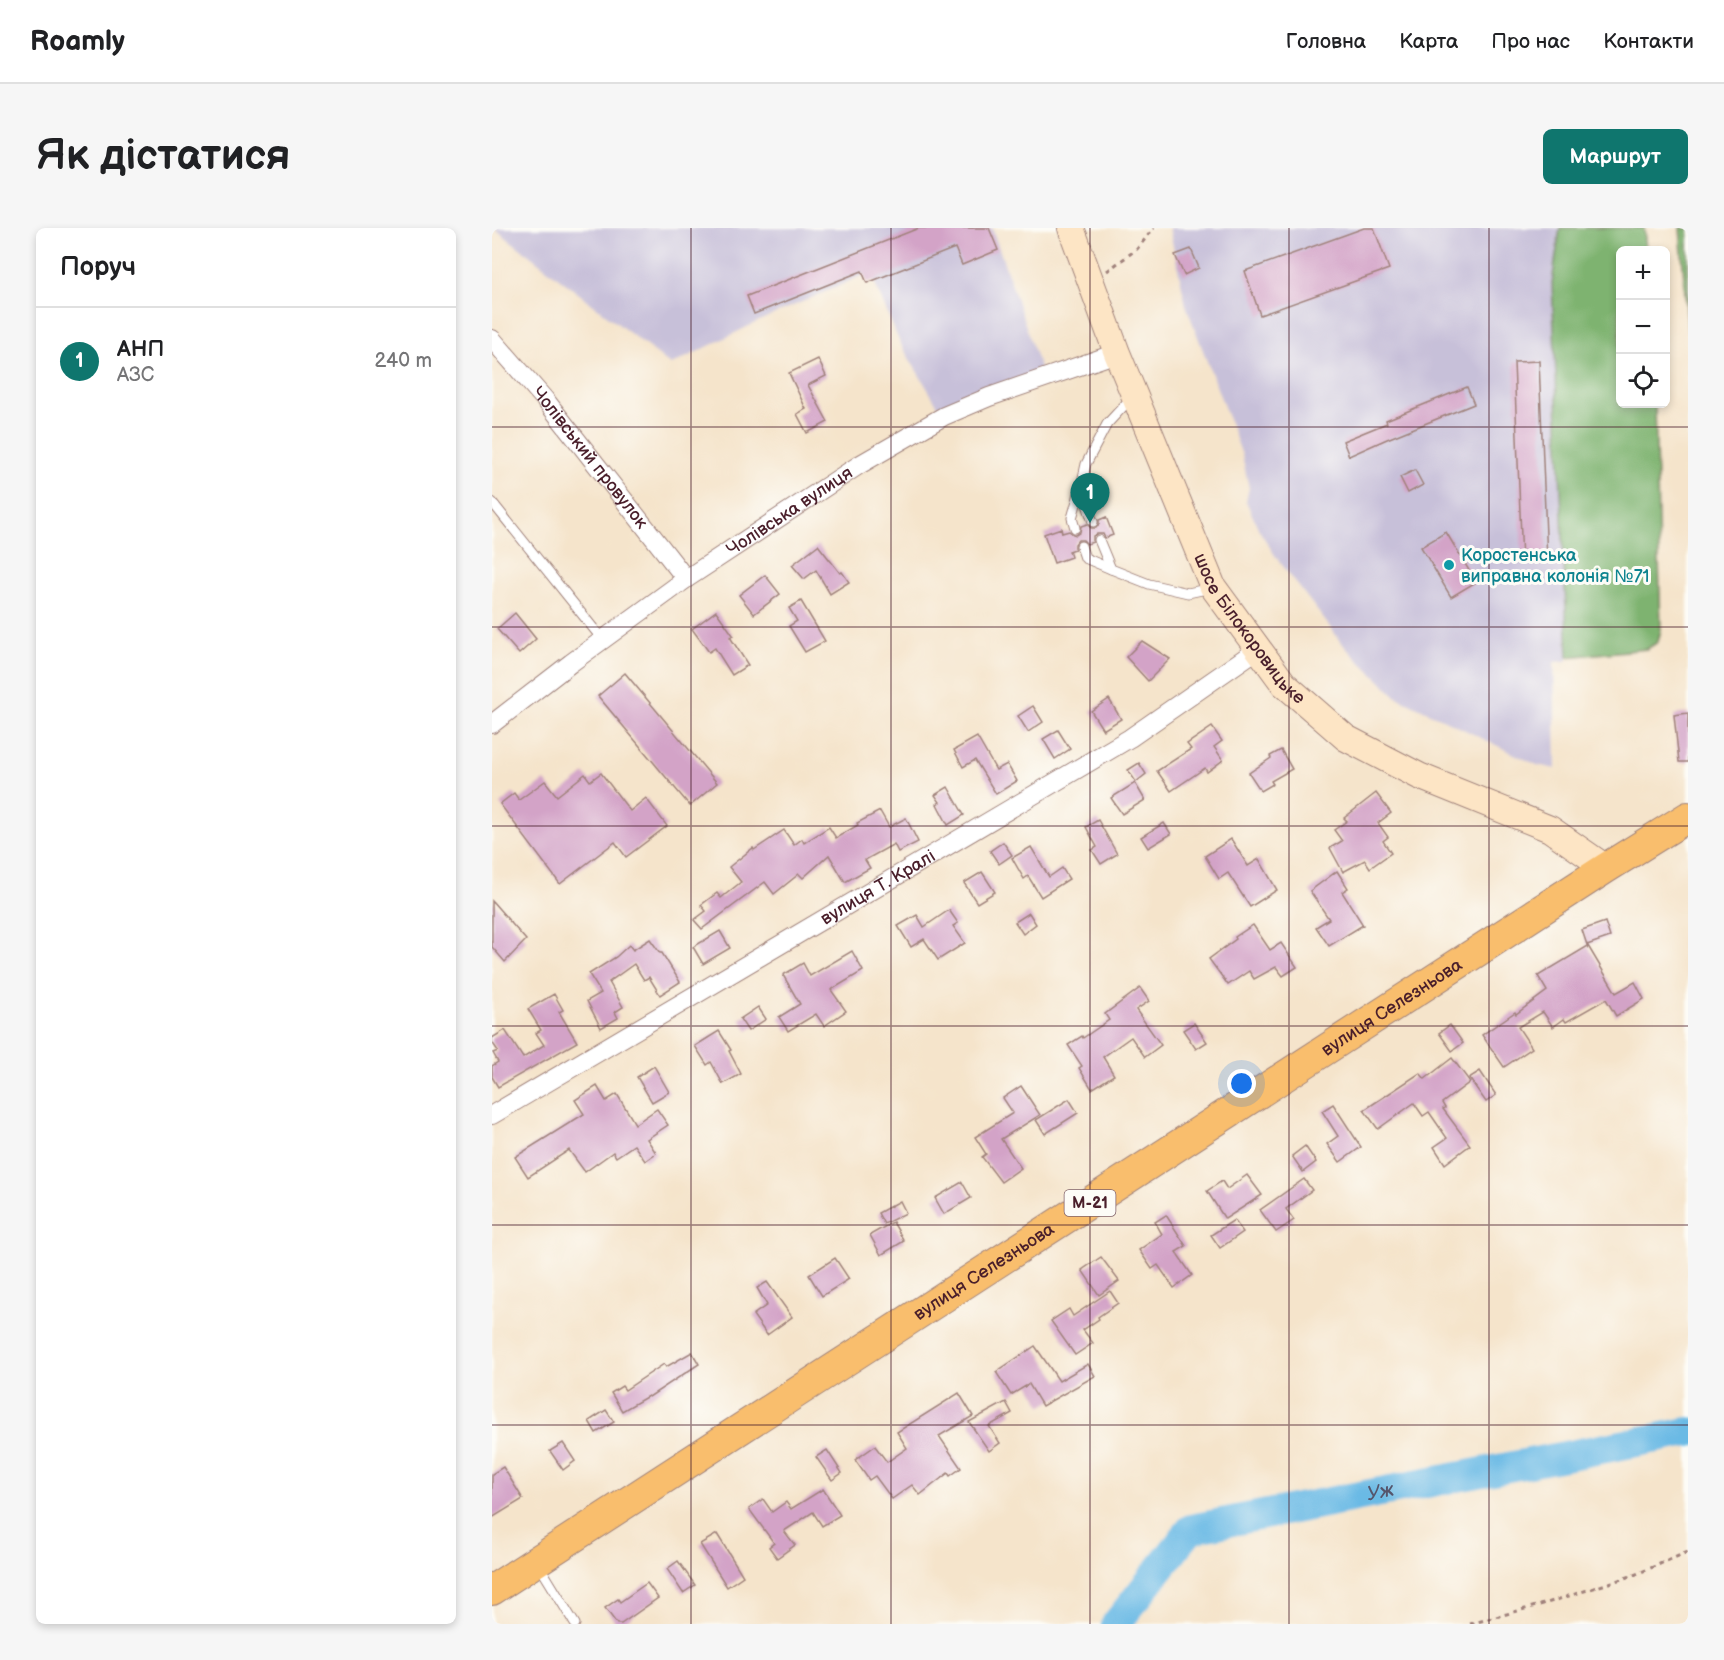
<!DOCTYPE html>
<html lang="uk">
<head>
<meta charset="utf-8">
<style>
	body { margin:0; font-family:"Balsamiq Sans",sans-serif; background:#f6f6f6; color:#202124 }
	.controls { position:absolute; right:18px; top:18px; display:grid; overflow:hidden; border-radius:9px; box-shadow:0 3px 9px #0003 }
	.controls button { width:54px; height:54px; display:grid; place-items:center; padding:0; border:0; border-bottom:2px solid #e0e0e0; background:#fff; color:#202124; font:30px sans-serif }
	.you { position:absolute; left:750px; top:856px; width:21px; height:21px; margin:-15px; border:4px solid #fff; border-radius:50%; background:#1a73e8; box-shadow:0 0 0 9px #1a73e833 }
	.badge { display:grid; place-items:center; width:39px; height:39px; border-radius:50%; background:#0f766e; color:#fff; font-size:20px; font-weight:700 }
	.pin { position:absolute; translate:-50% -50px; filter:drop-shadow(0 2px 3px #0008) }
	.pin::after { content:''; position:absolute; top:32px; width:21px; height:18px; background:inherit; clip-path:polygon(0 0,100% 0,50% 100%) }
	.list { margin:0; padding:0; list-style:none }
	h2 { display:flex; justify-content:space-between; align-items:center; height:78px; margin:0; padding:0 24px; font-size:26px }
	h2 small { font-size:20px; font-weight:400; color:#757577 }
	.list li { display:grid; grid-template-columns:39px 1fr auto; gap:18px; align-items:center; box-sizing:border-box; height:108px; padding:0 24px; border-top:2px solid #e0e0e0 }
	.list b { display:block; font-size:22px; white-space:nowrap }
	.list p { margin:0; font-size:20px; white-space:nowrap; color:#757577 }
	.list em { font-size:20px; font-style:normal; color:#757577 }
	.icon { flex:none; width:33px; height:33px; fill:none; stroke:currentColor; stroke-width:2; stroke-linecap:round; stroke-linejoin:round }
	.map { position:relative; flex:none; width:1196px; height:1396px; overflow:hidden; border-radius:9px }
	header { display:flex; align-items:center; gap:36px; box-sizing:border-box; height:84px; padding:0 30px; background:#fff; border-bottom:2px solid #e0e0e0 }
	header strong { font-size:28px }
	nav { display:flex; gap:33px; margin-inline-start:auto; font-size:21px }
	.intro { display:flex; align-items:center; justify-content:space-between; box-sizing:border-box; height:144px; padding:0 36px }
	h1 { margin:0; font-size:42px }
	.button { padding:15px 27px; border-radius:9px; background:#0f766e; color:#fff; font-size:21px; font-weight:700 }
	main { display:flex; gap:36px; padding:0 36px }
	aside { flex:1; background:#fff; border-radius:9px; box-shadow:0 3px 9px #0003 }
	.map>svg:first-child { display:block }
</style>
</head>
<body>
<header>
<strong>Roamly</strong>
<nav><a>Головна</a><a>Карта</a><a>Про нас</a><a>Контакти</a></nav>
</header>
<div class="intro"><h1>Як дістатися</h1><a class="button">Маршрут</a></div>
<main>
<aside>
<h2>Поруч<small></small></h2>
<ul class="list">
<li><span class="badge">1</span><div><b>АНП</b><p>АЗС</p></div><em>240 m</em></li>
</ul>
</aside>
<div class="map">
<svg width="1196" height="1396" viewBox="0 0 1196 1396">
	<rect width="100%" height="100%" fill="#fdfcf7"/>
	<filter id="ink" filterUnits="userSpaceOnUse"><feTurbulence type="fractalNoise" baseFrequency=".0167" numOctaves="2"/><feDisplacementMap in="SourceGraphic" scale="12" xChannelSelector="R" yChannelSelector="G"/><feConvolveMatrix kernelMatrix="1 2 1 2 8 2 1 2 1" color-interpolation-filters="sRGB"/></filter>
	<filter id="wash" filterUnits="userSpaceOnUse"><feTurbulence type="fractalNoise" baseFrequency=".008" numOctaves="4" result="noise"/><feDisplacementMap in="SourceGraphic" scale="24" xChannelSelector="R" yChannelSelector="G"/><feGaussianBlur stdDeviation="1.35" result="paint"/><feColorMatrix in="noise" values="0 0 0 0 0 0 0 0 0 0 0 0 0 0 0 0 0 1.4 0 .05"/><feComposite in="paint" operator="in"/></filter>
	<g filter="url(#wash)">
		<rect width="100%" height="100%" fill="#f5e4cb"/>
		<g fill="#c7c0d9">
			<path d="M 2,0 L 500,0 L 549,142 L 452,188 L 408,115 L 378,44 L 269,92 L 179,137 Z"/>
			<path d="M 677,0 L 1068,0 L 1060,55 L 1076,429 L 1074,433 L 1062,434 L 1064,541 L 1045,537 L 905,469 L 854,420 L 784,329 L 767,302 L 754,273 L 757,260 L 750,227 L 694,77 Z"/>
		</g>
		<g fill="#7eb370" stroke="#64694e" stroke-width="1.5">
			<path d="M 1068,0 L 1152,0 L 1154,22 L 1128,22 L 1128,176 L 1163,176 L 1169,402 L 1166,414 L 1155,421 L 1076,429 L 1060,55 Z"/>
			<path d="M 1188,0 L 1196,0 L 1196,105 Z"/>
		</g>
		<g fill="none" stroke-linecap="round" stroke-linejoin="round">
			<path stroke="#6abae5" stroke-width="30" id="s1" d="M 624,1396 L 699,1301 L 1196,1204"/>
		</g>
		<g id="blocks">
			<g fill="#d3a3c7">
				<path d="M 427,0 L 497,0 L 506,22 L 470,37 L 463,20 L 375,55 L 370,43 L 262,86 L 255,68 Z"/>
				<path d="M 872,0 L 882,0 L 897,41 L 768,87 L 753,43 Z"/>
				<path d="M 699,21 L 707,40 L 692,47 L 683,27 Z"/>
				<path d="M 326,131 L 334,148 L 316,157 L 336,194 L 315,205 L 305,186 L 314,181 L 297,145 Z"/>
				<path d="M 1047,133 L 1055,333 L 1030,334 L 1022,134 Z"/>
				<path d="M 975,159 L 982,176 L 895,211 L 857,228 L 851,213 L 895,195 L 894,192 Z"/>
				<path d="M 923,242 L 931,257 L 916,265 L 908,249 Z"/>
				<path d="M 614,289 L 621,307 L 613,310 L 611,306 L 605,306 L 601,308 L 601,314 L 595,316 L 591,312 L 586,312 L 583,316 L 583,321 L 577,323 L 579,329 L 562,335 L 552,306 L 569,300 L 570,305 L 577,303 L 581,306 L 584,307 L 588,304 L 589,298 L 595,296 L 599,300 L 604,300 L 607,296 L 607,292 Z"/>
				<path d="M 954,304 L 984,354 L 959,369 L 929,319 Z"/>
				<path d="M 326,317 L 348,345 L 350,344 L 357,354 L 338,366 L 324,342 L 312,351 L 300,337 Z"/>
				<path d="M 273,347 L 288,366 L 262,386 L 247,367 Z"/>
				<path d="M 309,373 L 333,413 L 313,424 L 297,398 L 305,393 L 297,380 Z"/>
				<path d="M 224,383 L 241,407 L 238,409 L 256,437 L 240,447 L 223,420 L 217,424 L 200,401 Z"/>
				<path d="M 23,385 L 44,411 L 27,426 L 5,401 Z"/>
				<path d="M 650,413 L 678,431 L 656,453 L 634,429 Z"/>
				<path d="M 133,445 L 225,555 L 198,578 L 106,468 Z"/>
				<path d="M 617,471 L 629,491 L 611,502 L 599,483 Z"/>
				<path d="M 541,478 L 551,494 L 536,504 L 526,488 Z"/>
				<path d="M 1196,485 L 1196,534 L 1187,534 L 1182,487 Z"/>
				<path d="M 720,499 L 730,513 L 722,519 L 731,532 L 715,544 L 713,540 L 679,563 L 665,543 L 699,521 L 695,516 Z"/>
				<path d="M 566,502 L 578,521 L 563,531 L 551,511 Z"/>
				<path d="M 485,509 L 504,542 L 515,536 L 525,553 L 504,566 L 483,532 L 471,539 L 462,522 Z"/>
				<path d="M 789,522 L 800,541 L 779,553 L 781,556 L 769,563 L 757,545 L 779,530 L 778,528 Z"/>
				<path d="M 647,535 L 654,546 L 644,554 L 636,542 Z"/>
				<path d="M 109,545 L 138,583 L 154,570 L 175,598 L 134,629 L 123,614 L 68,656 L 8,576 L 22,565 L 27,572 L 53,553 L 65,568 L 93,546 L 98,553 Z"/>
				<path d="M 643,555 L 653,572 L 630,586 L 619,570 Z"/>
				<path d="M 456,559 L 472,587 L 456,597 L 445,576 L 448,574 L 443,567 Z"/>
				<path d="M 884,565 L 899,585 L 886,595 L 896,609 L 891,613 L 899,625 L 878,640 L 873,632 L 851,644 L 838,620 L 850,613 L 842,602 L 855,593 L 852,590 Z"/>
				<path d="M 388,583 L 397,599 L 414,590 L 426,614 L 406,624 L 402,616 L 373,632 L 378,640 L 353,654 L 337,627 L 311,650 L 307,646 L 282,666 L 273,654 L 210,701 L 202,692 L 214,683 L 209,677 L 225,665 L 229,670 L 249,654 L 237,639 L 261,620 L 262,622 L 292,602 L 302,617 L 310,611 L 312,615 L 337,599 L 344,610 L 366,597 L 365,595 Z"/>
				<path d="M 606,592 L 625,626 L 609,636 L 600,622 L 605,619 L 594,599 Z"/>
				<path d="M 672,595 L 679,606 L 656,620 L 649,609 Z"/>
				<path d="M 739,611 L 756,638 L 767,631 L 785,662 L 758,679 L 736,645 L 727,651 L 713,628 Z"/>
				<path d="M 511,614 L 520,627 L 507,636 L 498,623 Z"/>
				<path d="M 539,619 L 557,649 L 570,640 L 577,651 L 549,669 L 536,648 L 532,651 L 520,630 Z"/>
				<path d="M 845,643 L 856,660 L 850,664 L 871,697 L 837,718 L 824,699 L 837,691 L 818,663 Z"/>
				<path d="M 490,644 L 503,664 L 485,675 L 472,655 Z"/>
				<path d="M 0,673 L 34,712 L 13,734 L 0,719 Z"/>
				<path d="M 457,682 L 466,695 L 461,698 L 473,715 L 446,732 L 432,711 L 419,719 L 406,698 L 425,687 L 432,699 Z"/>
				<path d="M 537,685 L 544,696 L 531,706 L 523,694 Z"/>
				<path d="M 1113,694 L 1118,709 L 1095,717 L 1090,702 Z"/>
				<path d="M 761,697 L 778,722 L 789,715 L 805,739 L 791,748 L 784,739 L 762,751 L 757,743 L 736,757 L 717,731 L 744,711 L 743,709 Z"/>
				<path d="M 228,703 L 238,720 L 211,736 L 201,719 Z"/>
				<path d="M 158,711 L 168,725 L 170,725 L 188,754 L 168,767 L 157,749 L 152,752 L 142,736 L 117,754 L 131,779 L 123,784 L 126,790 L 109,800 L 95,773 L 109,765 L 97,746 L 124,729 L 137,717 L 141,722 Z"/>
				<path d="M 1096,718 L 1124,765 L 1143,754 L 1152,771 L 1124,788 L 1114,771 L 1074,794 L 1072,791 L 1061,799 L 1051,784 L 1026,799 L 1040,820 L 1012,839 L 990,807 L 1023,784 L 1024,786 L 1055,763 L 1046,748 Z"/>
				<path d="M 360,723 L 371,743 L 339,762 L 354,783 L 332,798 L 324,786 L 296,803 L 287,789 L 308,776 L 291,747 L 311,735 L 318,748 Z"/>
				<path d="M 648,760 L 657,773 L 644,782 L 669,817 L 653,829 L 639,809 L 611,829 L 622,847 L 600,861 L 587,840 L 590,838 L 576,817 L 590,808 L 591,810 L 617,792 L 613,786 Z"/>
				<path d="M 62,766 L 71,782 L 67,784 L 85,814 L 6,859 L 0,849 L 0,838 L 6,834 L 1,825 L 6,823 L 0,814 L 0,810 L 13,802 L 31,830 L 52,817 L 44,805 L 49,802 L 36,781 Z"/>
				<path d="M 266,779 L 274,791 L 256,803 L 248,791 Z"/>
				<path d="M 702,795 L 715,814 L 704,821 L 691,802 Z"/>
				<path d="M 958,797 L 971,815 L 960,823 L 947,805 Z"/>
				<path d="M 227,803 L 239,822 L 237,823 L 249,846 L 231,856 L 219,834 L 215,837 L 203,818 Z"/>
				<path d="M 960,830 L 978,854 L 950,875 L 953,880 L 951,881 L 978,917 L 953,936 L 942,919 L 955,910 L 937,884 L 931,888 L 922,875 L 886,901 L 872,882 L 928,845 L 933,851 Z"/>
				<path d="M 162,838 L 177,864 L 160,874 L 145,849 Z"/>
				<path d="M 988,843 L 1004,867 L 994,874 L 977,850 Z"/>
				<path d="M 105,858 L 114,873 L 125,866 L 143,896 L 165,881 L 176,897 L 155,911 L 164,925 L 153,933 L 142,917 L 124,929 L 121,924 L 93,944 L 77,922 L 36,949 L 23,929 L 92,886 L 83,872 Z"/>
				<path d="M 529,858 L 548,887 L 509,911 L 529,940 L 509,954 L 490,929 L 494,926 L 483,909 L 521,885 L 511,870 Z"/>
				<path d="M 577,871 L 586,885 L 553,906 L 544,892 Z"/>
				<path d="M 841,876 L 869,919 L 848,934 L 835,916 L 846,908 L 830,883 Z"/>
				<path d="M 813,918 L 824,934 L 811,944 L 800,928 Z"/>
				<path d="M 755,947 L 770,967 L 733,991 L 715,963 L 730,953 L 735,961 Z"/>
				<path d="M 812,951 L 820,962 L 794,981 L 802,992 L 784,1004 L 768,982 Z"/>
				<path d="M 470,954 L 479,970 L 452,986 L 443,970 Z"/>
				<path d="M 408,973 L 414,985 L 392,996 L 386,985 Z"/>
				<path d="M 674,987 L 694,1018 L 684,1024 L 700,1047 L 682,1060 L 666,1037 L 660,1041 L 647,1022 L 670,1006 L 663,994 Z"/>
				<path d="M 742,992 L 751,1004 L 728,1020 L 719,1007 Z"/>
				<path d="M 401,994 L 412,1013 L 389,1027 L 378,1007 Z"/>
				<path d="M 609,1029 L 627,1053 L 607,1067 L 590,1042 Z"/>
				<path d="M 343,1030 L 357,1051 L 330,1068 L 317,1047 Z"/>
				<path d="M 275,1054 L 300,1089 L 275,1107 L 261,1087 L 275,1077 L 265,1060 Z"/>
				<path d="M 618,1063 L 626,1075 L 606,1089 L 607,1091 L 591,1102 L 601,1115 L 583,1127 L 559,1093 L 577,1081 L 581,1088 Z"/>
				<path d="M 543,1118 L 567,1153 L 596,1136 L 603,1148 L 550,1178 L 537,1156 L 519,1167 L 504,1144 Z"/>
				<path d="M 200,1124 L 207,1136 L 157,1169 L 156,1168 L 130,1183 L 119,1165 L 130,1158 L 133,1162 L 172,1136 L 174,1139 Z"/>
				<path d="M 467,1165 L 481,1188 L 447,1208 L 469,1240 L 458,1248 L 456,1245 L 428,1267 L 420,1257 L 400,1271 L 383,1248 L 377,1252 L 363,1232 L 383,1218 L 395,1234 L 415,1220 L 405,1204 Z"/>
				<path d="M 514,1174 L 520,1185 L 497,1198 L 508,1215 L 497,1223 L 477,1194 Z"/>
				<path d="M 114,1182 L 122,1194 L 104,1205 L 97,1193 Z"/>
				<path d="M 71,1215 L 83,1233 L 71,1242 L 58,1223 Z"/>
				<path d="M 335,1222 L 350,1245 L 340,1252 L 324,1229 Z"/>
				<path d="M 11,1239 L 31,1271 L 0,1290 L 0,1246 Z"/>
				<path d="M 331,1261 L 348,1287 L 330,1298 L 321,1284 L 292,1303 L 303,1317 L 285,1330 L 277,1319 L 282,1315 L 257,1281 L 271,1271 L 280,1284 L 294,1274 L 299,1281 Z"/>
				<path d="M 225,1306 L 251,1348 L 235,1359 L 208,1316 Z"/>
				<path d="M 186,1333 L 203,1357 L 191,1365 L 175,1341 Z"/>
				<path d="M 155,1355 L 166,1370 L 129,1396 L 125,1396 L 113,1380 L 126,1371 L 128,1374 Z"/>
			</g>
		</g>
	</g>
	<g filter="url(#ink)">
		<use href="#blocks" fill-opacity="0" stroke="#a0827b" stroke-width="1.5"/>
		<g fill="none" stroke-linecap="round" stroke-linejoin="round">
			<g stroke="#a0827b" stroke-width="11">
				<g id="service">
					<path d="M 0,274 L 110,411"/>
					<path d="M 601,294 L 589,259 L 594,236 L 615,196 L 641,168"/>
					<path d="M 583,300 L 580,290 L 589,259"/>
					<path d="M 607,312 L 619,341 L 657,356 L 696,365 L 719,360"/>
					<path d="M 589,318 L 593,330 L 619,341"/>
					<path d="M 47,1337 L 83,1396"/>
				</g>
			</g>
			<g stroke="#a0827b" stroke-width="20">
				<g id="minor">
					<path id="s2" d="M 0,111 L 55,174 L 194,351"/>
					<path id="s3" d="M 0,496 L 79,435 L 194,351 L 367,237 L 452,188 L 497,169 L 625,125"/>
					<path id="s4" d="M 0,887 L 638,510 L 766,421"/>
				</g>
			</g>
			<g stroke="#a0827b" stroke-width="28">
				<g id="secondary">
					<path id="s5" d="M 579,0 L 625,125 L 721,359 L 792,456 L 854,510 L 927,548 L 1058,601 L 1114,640"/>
				</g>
			</g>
			<g stroke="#a0827b" stroke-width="32">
				<g id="trunk">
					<path id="s6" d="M 0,1362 L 1114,640 L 1196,589"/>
				</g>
			</g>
			<g stroke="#a0827b" stroke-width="3" stroke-dasharray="4.5 4.5" stroke-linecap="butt">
				<path d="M 615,43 L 645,21 L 662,0"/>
				<path d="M 978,1396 L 1055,1375 L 1142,1347 L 1196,1324"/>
			</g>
			<use href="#service" stroke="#fff" stroke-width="9"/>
			<use href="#minor" stroke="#fff" stroke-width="18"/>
			<use href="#secondary" stroke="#fde5c5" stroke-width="26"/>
			<use href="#trunk" stroke="#f9be6d" stroke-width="30"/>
		</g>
	</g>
	<path fill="none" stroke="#4a1f2b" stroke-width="1.5" stroke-opacity="0.55" d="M 199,0 L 199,1396M 399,0 L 399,1396M 598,0 L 598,1396M 797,0 L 797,1396M 997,0 L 997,1396M 0,199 L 1196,199M 0,399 L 1196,399M 0,598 L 1196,598M 0,798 L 1196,798M 0,997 L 1196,997M 0,1197 L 1196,1197"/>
	<circle fill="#0f9aa8" stroke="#fdfcf7" stroke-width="2" cx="957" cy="337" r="6"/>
	<g text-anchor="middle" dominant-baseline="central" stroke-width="6" stroke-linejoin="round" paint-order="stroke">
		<rect fill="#fdfcf7" stroke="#806168" stroke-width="1.5" x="572.5" y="962" width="51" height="26" rx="4.5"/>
		<g font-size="16" font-weight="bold" fill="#4a1f2b">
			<text x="598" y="975">М-21</text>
		</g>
		<g font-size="18" fill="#4a1f2b" stroke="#fdfcf7">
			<text stroke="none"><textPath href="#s2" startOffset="154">Чолівський провулок</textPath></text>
			<text stroke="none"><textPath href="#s3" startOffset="366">Чолівська вулиця</textPath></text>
			<text stroke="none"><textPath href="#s5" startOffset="441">шосе Білокоровицьке</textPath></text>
			<text stroke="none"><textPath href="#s4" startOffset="448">вулиця Т. Кралі</textPath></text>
			<text stroke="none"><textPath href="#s6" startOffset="1072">вулиця Селезньова</textPath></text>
			<text stroke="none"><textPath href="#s6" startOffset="586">вулиця Селезньова</textPath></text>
		</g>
		<g font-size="18" fill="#0d838f" stroke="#fdfcf7" text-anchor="start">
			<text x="969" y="327">Коростенська<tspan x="969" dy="21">виправна колонія №71</tspan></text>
		</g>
		<g font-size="20" font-style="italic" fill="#55556c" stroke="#fdfcf7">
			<text stroke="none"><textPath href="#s1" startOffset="314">Уж</textPath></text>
		</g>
	</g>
</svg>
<div class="controls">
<button>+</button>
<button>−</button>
<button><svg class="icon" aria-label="locate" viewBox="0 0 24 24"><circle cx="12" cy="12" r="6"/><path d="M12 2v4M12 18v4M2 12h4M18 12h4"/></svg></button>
</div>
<div class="you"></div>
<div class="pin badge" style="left:598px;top:295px">1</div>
</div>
</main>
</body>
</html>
